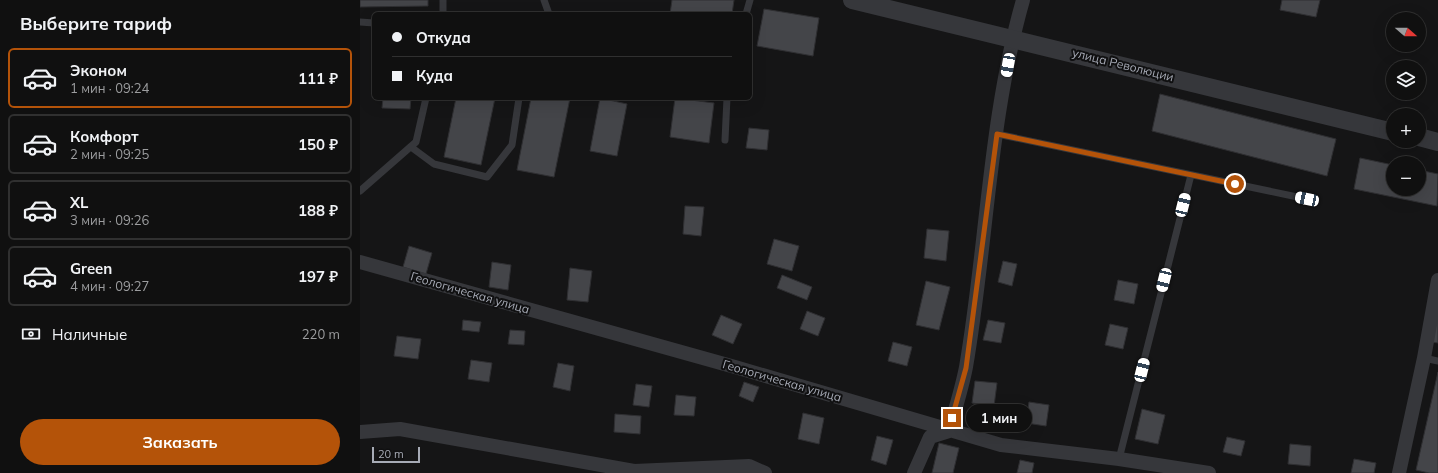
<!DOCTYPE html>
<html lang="ru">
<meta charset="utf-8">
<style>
:root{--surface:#101010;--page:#1e1e1e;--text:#f1f3f6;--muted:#9c9d9f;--line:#303030;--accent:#b45309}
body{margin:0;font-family:Mulish,sans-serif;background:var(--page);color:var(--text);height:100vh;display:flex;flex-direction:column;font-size:15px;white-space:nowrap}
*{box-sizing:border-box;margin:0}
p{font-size:13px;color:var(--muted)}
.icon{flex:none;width:22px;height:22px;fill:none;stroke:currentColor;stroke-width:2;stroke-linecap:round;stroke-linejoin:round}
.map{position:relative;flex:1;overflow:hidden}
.sheet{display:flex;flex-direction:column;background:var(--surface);width:360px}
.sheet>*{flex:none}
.guide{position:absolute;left:12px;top:12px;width:380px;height:88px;border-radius:6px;box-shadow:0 4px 16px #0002,0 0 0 1px var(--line);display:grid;align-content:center;height:88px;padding:0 20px;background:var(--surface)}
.needle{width:26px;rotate:110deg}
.controls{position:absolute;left:1026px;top:12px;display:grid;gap:8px}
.controls a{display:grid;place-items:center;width:40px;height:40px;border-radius:50%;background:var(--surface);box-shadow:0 4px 16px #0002,0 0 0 1px var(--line);font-size:20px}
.scale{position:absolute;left:12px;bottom:10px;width:48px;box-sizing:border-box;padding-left:4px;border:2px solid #a7abb6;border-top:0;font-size:11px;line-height:14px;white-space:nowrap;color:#a7abb6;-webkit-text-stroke:3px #101011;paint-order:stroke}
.end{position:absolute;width:18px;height:18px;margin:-9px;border:5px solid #b45309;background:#fff;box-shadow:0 0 0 2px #fff}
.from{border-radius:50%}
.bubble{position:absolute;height:28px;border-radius:14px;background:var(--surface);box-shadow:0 4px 16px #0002,0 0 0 1px var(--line);font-size:13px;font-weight:700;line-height:28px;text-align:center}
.car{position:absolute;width:12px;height:24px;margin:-12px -6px;border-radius:5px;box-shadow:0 0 3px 1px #0007;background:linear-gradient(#fff 24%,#345 0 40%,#fff 0 76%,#345 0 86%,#fff 0)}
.guide b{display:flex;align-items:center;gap:14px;height:38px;font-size:15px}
.guide b+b{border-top:1px solid var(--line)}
.guide i{width:10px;height:10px;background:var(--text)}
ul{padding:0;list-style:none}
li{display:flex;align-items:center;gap:12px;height:60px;margin:0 8px 6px;padding:0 12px;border:2px solid var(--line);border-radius:6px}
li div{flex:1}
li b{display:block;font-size:15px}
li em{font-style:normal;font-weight:700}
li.current{border-color:var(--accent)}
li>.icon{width:36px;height:36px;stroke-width:1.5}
h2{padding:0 20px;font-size:18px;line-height:48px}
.pay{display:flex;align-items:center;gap:10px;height:44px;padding:0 20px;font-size:15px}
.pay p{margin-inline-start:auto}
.action{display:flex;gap:8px;margin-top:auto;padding:8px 20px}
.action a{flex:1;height:46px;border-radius:24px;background:var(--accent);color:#fff;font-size:16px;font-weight:700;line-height:46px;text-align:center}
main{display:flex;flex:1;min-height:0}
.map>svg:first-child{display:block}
.building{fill:#444549;stroke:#2f2f32}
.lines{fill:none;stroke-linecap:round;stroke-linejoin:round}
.service{stroke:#36373b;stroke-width:7}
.minor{stroke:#36373b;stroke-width:14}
.tertiary{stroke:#36373b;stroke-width:18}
.route{stroke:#b45309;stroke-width:5}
.labels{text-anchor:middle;stroke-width:4;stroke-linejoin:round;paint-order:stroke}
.street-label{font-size:12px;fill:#a7abb6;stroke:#101011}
</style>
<main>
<section class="sheet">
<h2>Выберите тариф</h2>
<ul>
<li class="current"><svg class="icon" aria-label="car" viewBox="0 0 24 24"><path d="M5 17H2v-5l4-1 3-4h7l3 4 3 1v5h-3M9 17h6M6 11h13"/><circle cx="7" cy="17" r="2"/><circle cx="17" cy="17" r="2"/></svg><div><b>Эконом</b><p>1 мин · 09:24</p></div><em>111 ₽</em></li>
<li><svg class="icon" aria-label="car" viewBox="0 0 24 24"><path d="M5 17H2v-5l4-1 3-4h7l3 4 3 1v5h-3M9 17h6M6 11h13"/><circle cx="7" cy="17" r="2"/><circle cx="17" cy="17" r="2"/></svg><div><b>Комфорт</b><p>2 мин · 09:25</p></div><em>150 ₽</em></li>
<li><svg class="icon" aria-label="car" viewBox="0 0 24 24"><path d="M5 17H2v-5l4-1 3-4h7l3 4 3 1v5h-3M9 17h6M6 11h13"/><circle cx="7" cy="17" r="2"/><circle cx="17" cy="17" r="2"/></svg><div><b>XL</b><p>3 мин · 09:26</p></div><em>188 ₽</em></li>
<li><svg class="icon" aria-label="car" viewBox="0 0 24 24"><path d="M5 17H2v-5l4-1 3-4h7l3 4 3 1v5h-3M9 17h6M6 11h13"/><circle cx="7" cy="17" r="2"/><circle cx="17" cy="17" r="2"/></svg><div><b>Green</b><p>4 мин · 09:27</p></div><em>197 ₽</em></li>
</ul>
<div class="pay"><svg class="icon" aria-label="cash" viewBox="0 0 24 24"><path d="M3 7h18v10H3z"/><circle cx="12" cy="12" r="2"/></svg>Наличные<p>220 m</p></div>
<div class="action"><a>Заказать</a></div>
</section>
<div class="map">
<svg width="1078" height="473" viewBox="0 0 1078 473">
<rect width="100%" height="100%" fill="#151516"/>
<path class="building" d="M0,0H68V6L0,7Z
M312,0H374L372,14H310Z
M922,0H960L956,17L920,10Z
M404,9L459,18L453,56L397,46Z
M800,94L976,139L967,176L792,131Z
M23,98H51L50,109L22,108Z
M96,98H135L121,165L84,157Z
M171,98H210L194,177L157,170Z
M240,98L267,104L257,156L230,151Z
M315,98L354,103L349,143L310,137Z
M389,128L409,130L407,150L386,148Z
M1000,158L1033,165V189H1059V170L1078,174L1077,206L994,189Z
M325,206L344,207L341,236L323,234Z
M567,229L589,231L586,261L564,258Z
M414,239L439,246L432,271L407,264Z
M49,246L72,253L66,274L43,267Z
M643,261L657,264L652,286L638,282Z
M132,262L151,265L148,290L129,287Z
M210,268L232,271L228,302L207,300Z
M422,275L452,287L447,300L417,288Z
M758,280L778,284L774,304L754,300Z
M566,281L590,287L579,330L556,325Z
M447,311L465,318L458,336L440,329Z
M1078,313V343L1072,342Z
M361,315L382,324L373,344L352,335Z
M103,320L121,322L119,332L102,330Z
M628,320L645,323L641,343L623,340Z
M750,324L768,328L763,349L745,345Z
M150,330L165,331L164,345L148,344Z
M37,336L61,339L58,359L34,356Z
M533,342L552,347L547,366L528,361Z
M111,360L132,363L129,382L108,379Z
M198,363L214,366L210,391L193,387Z
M1078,372V473H1069L1056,470Z
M615,381L637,383L634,406L612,403Z
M384,382L399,387L393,402L379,396Z
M276,384L292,386L289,407L273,405Z
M316,395L336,397L334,416L314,415Z
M669,402L689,405L686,426L666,423Z
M782,409L805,415L798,444L775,439Z
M443,413L464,418L459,444L438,439Z
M255,414L281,416L280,434L254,432Z
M517,436L533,440L526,465L511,460Z
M867,437L885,441L881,456L863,452Z
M579,443L599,448L593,473H572Z
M930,444L951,446L950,466L928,464Z
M994,459L1016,463L1014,473H991Z
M660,460L674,463L672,473H657Z"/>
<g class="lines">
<path class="service" d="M184,0L189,14
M83,14V0
M386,14L390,0
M0,22L14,23
M637,134L947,199
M365,140L367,98
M51,147L74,164L127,177L152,145L159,98
M0,191L56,142L66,98
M1064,358L1078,361
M759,459L831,175"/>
<path class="minor" d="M0,262L375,367L641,445L759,459L849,473
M0,432L40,429L274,471L389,466L405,473
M554,473L570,437L589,431C595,410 602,388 606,367C627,245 629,119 663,0
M1039,473L1064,358L1078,280"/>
<path class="tertiary" d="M492,0L1033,132
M1059,137L1078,142"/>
</g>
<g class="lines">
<path class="route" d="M592,418L606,368L637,134L875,184"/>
</g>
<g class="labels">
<g class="street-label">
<text transform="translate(763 65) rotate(14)" y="4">улица Революции</text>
<text transform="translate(110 293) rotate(16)" y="4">Геологическая улица</text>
<text transform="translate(422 381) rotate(16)" y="4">Геологическая улица</text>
</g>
</g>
</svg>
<div class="controls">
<a><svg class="needle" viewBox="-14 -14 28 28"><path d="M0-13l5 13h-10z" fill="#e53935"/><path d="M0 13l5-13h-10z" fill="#9c9d9f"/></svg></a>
<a><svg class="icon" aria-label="layers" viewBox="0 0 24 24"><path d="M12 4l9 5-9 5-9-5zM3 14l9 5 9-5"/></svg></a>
<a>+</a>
<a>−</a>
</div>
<div class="scale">20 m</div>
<i class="end from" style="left:875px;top:184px"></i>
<i class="end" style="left:592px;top:418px"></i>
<div class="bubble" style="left:606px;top:404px;width:66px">1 мин</div>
<i class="car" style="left:648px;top:65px;rotate:190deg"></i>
<i class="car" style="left:947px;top:199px;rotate:282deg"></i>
<i class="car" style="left:823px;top:205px;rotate:14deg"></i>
<i class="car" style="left:804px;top:280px;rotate:194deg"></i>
<i class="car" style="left:782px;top:370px;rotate:14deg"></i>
<div class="guide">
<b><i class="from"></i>Откуда</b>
<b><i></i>Куда</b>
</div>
</div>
</main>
